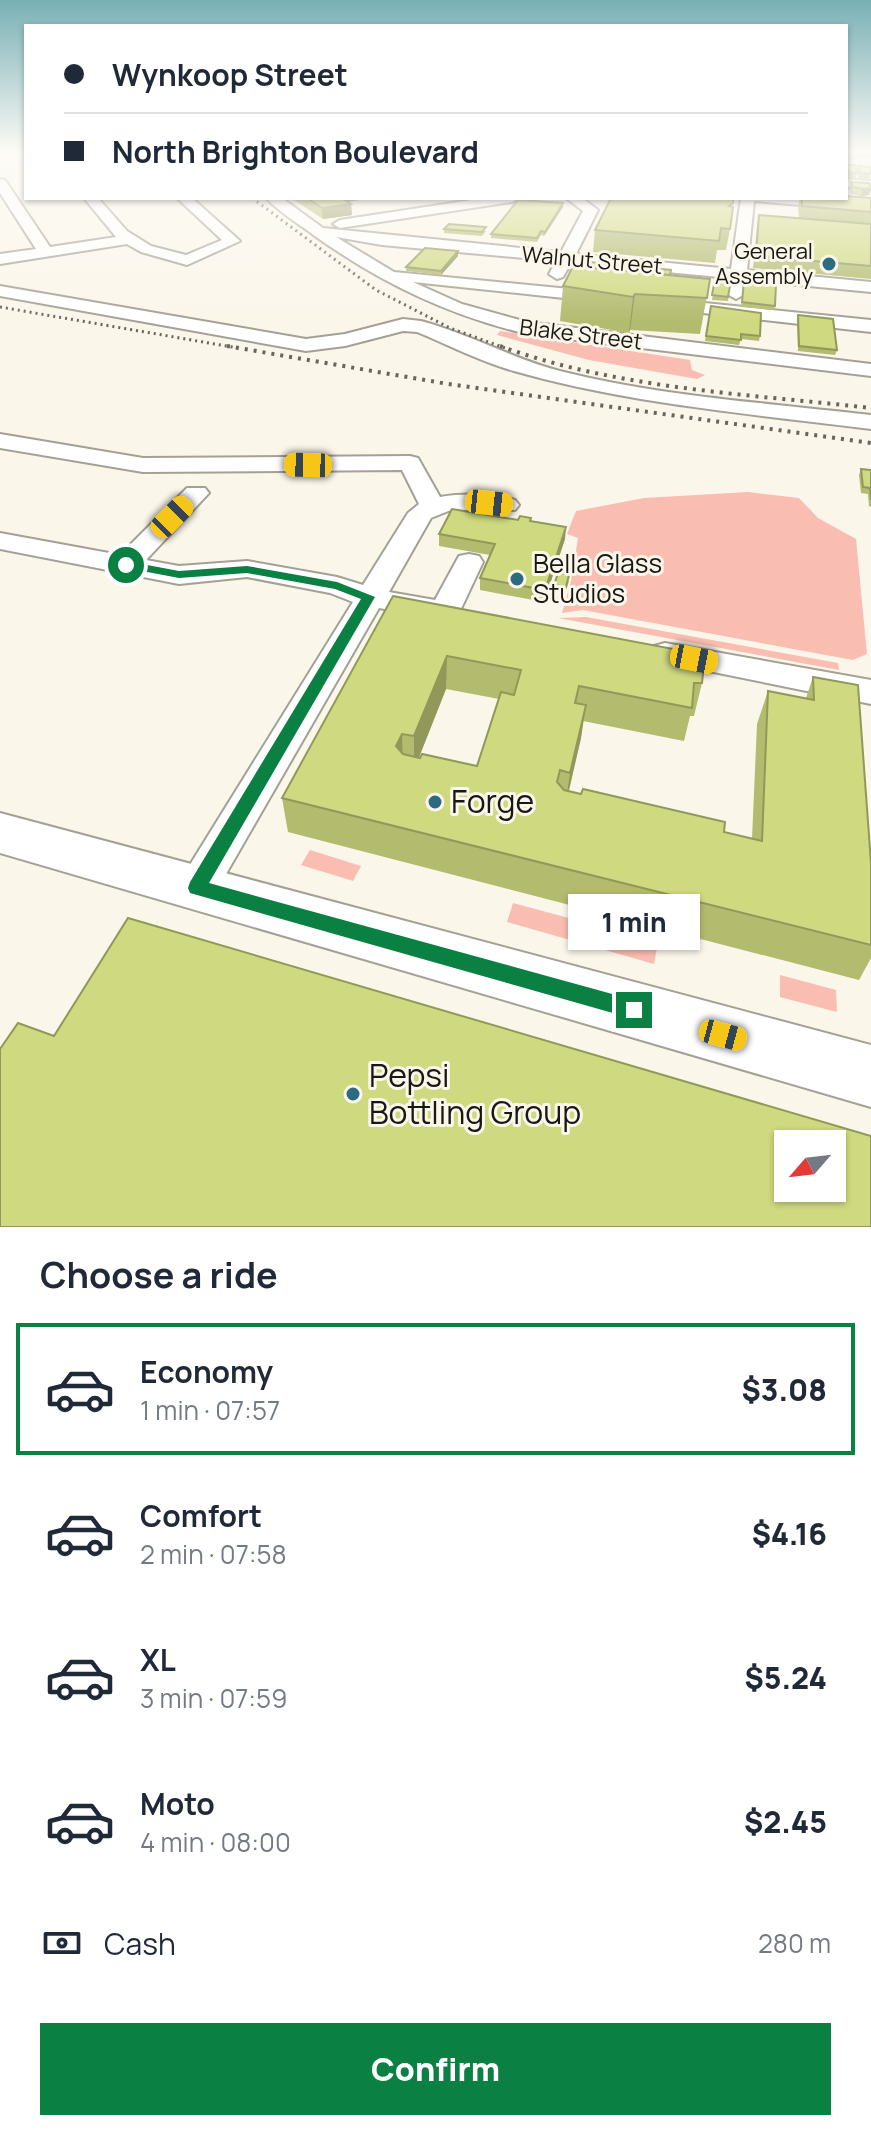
<!DOCTYPE html>
<meta charset="utf-8">
<style>
:root{--surface:#fff;--page:#f2f2f3;--text:#1f2937;--muted:#747a83;--line:#e0e1e3;--accent:#0b8043}
body{margin:0;font-family:Manrope,sans-serif;background:var(--page);color:var(--text);height:100vh;display:flex;flex-direction:column;font-size:30px;white-space:nowrap}
*{box-sizing:border-box;margin:0}
p{font-size:26px;color:var(--muted)}
.icon{flex:none;width:44px;height:44px;fill:none;stroke:currentColor;stroke-width:2;stroke-linecap:round;stroke-linejoin:round}
.map{position:relative;height:1227px;overflow:hidden}
.panel{display:flex;flex-direction:column;background:var(--surface);flex:1}
.panel>*{flex:none}
.banner{position:absolute;left:24px;top:24px;width:824px;height:176px;border-radius:0px;box-shadow:0 2px 6px #0004;display:grid;align-content:center;height:176px;padding:0 40px;background:var(--surface)}
.needle{width:52px;rotate:242deg}
.buttons{position:absolute;left:774px;top:1130px;display:grid;gap:16px}
.buttons a{display:grid;place-items:center;width:72px;height:72px;border-radius:0px;background:var(--surface);box-shadow:0 2px 6px #0004;font-size:40px}
.end{position:absolute;width:36px;height:36px;margin:-18px;border:10px solid #0b8043;background:#fff;box-shadow:0 0 0 4px #fff}
.from{border-radius:50%}
.bubble{position:absolute;height:56px;border-radius:0px;background:var(--surface);box-shadow:0 2px 6px #0004;font-size:26px;font-weight:800;line-height:56px;text-align:center}
.car{position:absolute;width:24px;height:48px;margin:-24px -12px;border-radius:10px;box-shadow:0 0 6px 2px #0007;background:linear-gradient(#f5c518 24%,#345 0 40%,#f5c518 0 76%,#345 0 86%,#f5c518 0)}
.banner b{display:flex;align-items:center;gap:28px;height:76px;font-size:30px}
.banner b+b{border-top:2px solid var(--line)}
.banner i{width:20px;height:20px;background:var(--text)}
ul{padding:0;list-style:none}
li{display:flex;align-items:center;gap:24px;height:132px;margin:0 16px 12px;padding:0 24px;border:4px solid transparent;border-radius:0px}
li div{flex:1}
li b{display:block;font-size:30px}
li em{font-style:normal;font-weight:800}
li.active{border-color:var(--accent)}
li>.icon{width:72px;height:72px;stroke-width:1.5}
h2{padding:0 40px;font-size:36px;line-height:96px}
.pay{display:flex;align-items:center;gap:20px;height:88px;padding:0 40px;font-size:30px}
.pay p{margin-inline-start:auto}
.cta{display:flex;gap:16px;margin-top:auto;padding:16px 40px}
.cta a{flex:1;height:92px;border-radius:0px;background:var(--accent);color:#fff;font-size:32px;font-weight:800;line-height:92px;text-align:center}
.map>svg:first-child{display:block}
.green{fill:#f9bdb1}
.lines{fill:none;stroke-linecap:round;stroke-linejoin:round}
.minor-casing{stroke:#a5a095;stroke-width:4}
.major-casing{stroke:#a5a095;stroke-width:4}
.minor{fill:#fff;fill-rule:evenodd}
.major{fill:#fff;fill-rule:evenodd}
.rail-far1{stroke:#68655e;stroke-width:3;stroke-dasharray:2 4;stroke-linecap:butt}
.rail{stroke:#68655e;stroke-width:4;stroke-dasharray:3 6;stroke-linecap:butt}
.wall{fill:#b2bb6e;fill-rule:evenodd}
.shaded-wall{fill:#91985a}
.building{fill:#cfd980;stroke:#91985a;stroke-width:2;fill-rule:evenodd}
.route{fill:#0b8043}
.poi-dot{fill:#2c6b80;stroke:#fbf6ea;stroke-width:3}
.labels{text-anchor:middle;stroke-width:6;stroke-linejoin:round;paint-order:stroke}
.far-poi-label{font-size:22px;fill:#191713;stroke:#fbf6ea;text-anchor:end}
.far-street-label{font-size:22px;fill:#191713;stroke:#fbf6ea}
.poi-label{font-size:26px;fill:#191713;stroke:#fbf6ea;text-anchor:start}
.near-poi-label{font-size:32px;fill:#191713;stroke:#fbf6ea;text-anchor:start}
</style>
<div class="map">
<svg width="871" height="1227" viewBox="0 0 871 1227">
<rect width="100%" height="100%" fill="#fbf6ea"/>
<path class="green" d="M500,331L690,360L692,370L705,375L697,379L589,360L497,335Z
M748,492L799,498L818,518L856,539L867,654L853,660L583,610L562,613L571,581L578,538L567,534L576,511L644,498Z
M586,617L838,663L839,670L558,618Z
M310,850L361,866L353,881L301,865Z
M513,903L658,942L654,964L507,922Z
M780,975L836,990L837,1012L780,997Z"/>
<g class="lines">
<defs>
<path id="minor" d="M0,179L5,180L50,247L116,237L84,198H98L127,231L151,246L186,255L222,240L177,198H192L240,241L187,265L141,252L127,244L0,264V254L36,249L0,193Z
M846,179L871,181V189L846,187Z
M266,198H282L323,228L561,252L583,211L566,198H582L598,210L576,254L731,269L741,198H809L871,203V211L754,201L747,270L871,282V292L746,280L745,294L736,299L727,294L730,278L571,263L563,277L557,279L549,274L556,261L382,245L336,237L394,272L601,292L610,297L601,302L413,282L462,304L527,322L871,364V376L527,334C448,315 381,283 315,236C299,224 280,213 266,198Z
M485,198H519L512,202L340,228L333,224L340,220Z
M0,286L306,339L345,334L403,319L421,321C470,334 515,360 564,372C664,397 769,403 871,415V429C752,414 630,404 514,371C481,362 449,345 417,332L403,331L345,346L306,351L0,296Z
M665,299L871,320V332L659,308L656,304Z
M0,434L143,458L410,456L418,458L440,497C465,493 491,494 515,500L519,505L515,510H451L431,518L389,592L435,600L459,556L469,554L479,556L483,562L460,611L456,618L445,620L379,608L211,900L197,906L183,900L177,888L183,876L353,602L330,593L247,577L179,584L0,549V533L120,555L187,488H205L209,493L146,560L179,566L247,561L337,577L363,585L408,513L419,504L402,470L143,472L0,448Z
M665,643L871,680V704L654,660L649,653L654,646Z"/>
<path id="major" d="M0,813L871,1045V1107L0,853Z"/>
</defs>
<use href="#minor" class="minor-casing"/>
<use href="#major" class="major-casing"/>
<use href="#minor" class="minor"/>
<use href="#major" class="major"/>
<path class="rail-far1" d="M252,198L376,290L450,328L505,348
M0,307L238,348"/>
<path class="rail" d="M227,346L448,384L871,443
M500,346C617,389 748,394 871,408"/>
</g>
<path class="wall" d="M847,165L857,172L858,166L871,167L869,181L859,180L857,173L855,180L847,179L846,168V169Z
M851,182L871,187L869,195L861,196L851,194L849,189Z
M291,198H372L348,202L351,204L352,215L323,219Z
M610,198H733L730,229L726,250H717L715,263L593,252L595,230L611,199Z
M800,198H871V279L753,268L757,226L759,215L799,218L798,207Z
M563,203V207L544,236L541,235L537,242L491,238V234Z
M444,229L486,231L482,236L444,233Z
M458,251V256L441,275L406,271V267Z
M586,267L710,279L700,334L630,330L629,333L560,321L563,286Z
M715,279L731,280L728,301L712,300Z
M744,281L775,306L774,310L741,307Z
M711,306L760,336L759,341L741,339L739,345L705,341Z
M798,315L837,350L835,355L798,351L797,320Z
M861,469L871,470V507L869,506L868,494L861,493L859,475Z
M531,518V521L565,539L544,602L480,590V578L490,555L439,546V534Z
M569,581L565,593L553,591L554,585Z
M393,596L702,683L694,716H690L684,741L583,721L581,738L569,791L752,839L757,724L768,691L806,698L813,677L871,863V958L859,980L288,832L282,798ZM446,689L499,699L477,766L419,757Z"/>
<path class="shaded-wall" d="M871,151V157L846,160L847,154Z
M871,188L869,195L861,196L863,189Z
M336,198H372L336,203Z
M563,203V207L544,236L545,232Z
M351,204L352,215L323,219L322,208Z
M458,251V256L441,275V271Z
M635,294L630,330L629,333L633,297Z
M566,527L565,539L544,602L545,590Z
M447,656L446,689L414,770V736Z
M586,705L581,738L565,806L570,773Z
M402,734L403,767L396,746Z"/>
<path class="building" d="M846,151H868L847,154Z
M847,165H855L857,173L848,172Z
M858,166L871,167V174L861,173Z
M851,182L869,183L871,188L863,189L853,187Z
M846,196L871,198V212L802,206V198H846Z
M307,198H342L351,204L322,208Z
M615,198H733V203L729,206L733,207L730,229L721,228L719,241L595,230L610,200Z
M518,200L563,203L545,232L541,231L537,238L491,234Z
M759,215L871,224V266L756,256Z
M449,224L486,227L482,232L444,229Z
M425,248L458,251L441,271L406,267Z
M589,262L671,270L670,275L586,267Z
M573,266L710,279L707,298L635,294L633,297L563,286Z
M715,279L731,280L728,297L712,295Z
M744,281L776,284L775,306L742,302Z
M711,306L761,313L760,336L741,334V340L706,336Z
M798,315L833,319L837,350L799,346Z
M861,469L871,470V500L870,488L863,487Z
M452,509L518,520L520,516L531,518L530,521L566,527L545,590L480,578L495,544L439,534Z
M558,573L569,575L566,587L554,585Z
M393,596L705,655L702,683H694L692,708L579,686L575,703L586,705L570,773L560,770L557,782L564,790L581,794L583,789L725,822L724,832L762,841L768,691L814,700L813,677L858,685L871,863V945L282,798ZM447,656L521,670L514,695L501,692L477,766L422,754L420,758L403,754L396,746L402,734L414,736Z
M128,918L871,1136V1227H0V1049L18,1023L54,1036ZM788,1144H832V1188H788Z"/>
<linearGradient id="sky" x2="0" y2="1"><stop stop-color="#78b0b5"/><stop offset="0.47" stop-color="#fdfbf6"/><stop offset="1" stop-color="#fdfbf6" stop-opacity="0"/></linearGradient>
<rect width="871" height="323" fill="url(#sky)"/>
<path class="route" d="M126,561L179,571L247,566L337,582L375,597L209,883L634,1000L641,1003L644,1010L641,1017L634,1019L190,893L188,888L190,882L361,599L335,589L247,573L179,578L121,567L120,565Z"/>
<g class="poi-dot">
<circle cx="829" cy="264" r="8"/>
<circle cx="517" cy="579" r="8"/>
<circle cx="435" cy="802" r="8"/>
<circle cx="353" cy="1094" r="8"/>
</g>
<g class="labels">
<g class="far-poi-label">
<text x="813" y="259">General<tspan x="813" dy="25">Assembly</tspan></text>
</g>
<g class="far-street-label">
<text transform="translate(592 260) rotate(5)" y="8">Walnut Street</text>
<text transform="translate(581 334) rotate(7)" y="8">Blake Street</text>
</g>
<g class="poi-label">
<text x="533" y="573">Bella Glass<tspan x="533" dy="30">Studios</tspan></text>
</g>
<g class="near-poi-label">
<text x="451" y="813">Forge</text>
<text x="369" y="1087">Pepsi<tspan x="369" dy="37">Bottling Group</tspan></text>
</g>
</g>
</svg>
<div class="buttons">
<a><svg class="needle" viewBox="-14 -14 28 28"><path d="M0-13l5 13h-10z" fill="#e53935"/><path d="M0 13l5-13h-10z" fill="#747a83"/></svg></a>
</div>
<i class="end from" style="left:126px;top:565px"></i>
<i class="end" style="left:634px;top:1010px"></i>
<div class="bubble" style="left:568px;top:894px;width:132px">1 min</div>
<i class="car" style="left:308px;top:465px;rotate:271deg"></i>
<i class="car" style="left:489px;top:503px;rotate:96deg"></i>
<i class="car" style="left:172px;top:517px;rotate:45deg"></i>
<i class="car" style="left:694px;top:659px;rotate:101deg"></i>
<i class="car" style="left:723px;top:1035px;rotate:105deg"></i>
<div class="banner">
<b><i class="from"></i>Wynkoop Street</b>
<b><i></i>North Brighton Boulevard</b>
</div>
</div>
<section class="panel">
<h2>Choose a ride</h2>
<ul>
<li class="active"><svg class="icon" aria-label="car" viewBox="0 0 24 24"><path d="M5 17H2v-5l4-1 3-4h7l3 4 3 1v5h-3M9 17h6M6 11h13"/><circle cx="7" cy="17" r="2"/><circle cx="17" cy="17" r="2"/></svg><div><b>Economy</b><p>1 min · 07:57</p></div><em>$3.08</em></li>
<li><svg class="icon" aria-label="car" viewBox="0 0 24 24"><path d="M5 17H2v-5l4-1 3-4h7l3 4 3 1v5h-3M9 17h6M6 11h13"/><circle cx="7" cy="17" r="2"/><circle cx="17" cy="17" r="2"/></svg><div><b>Comfort</b><p>2 min · 07:58</p></div><em>$4.16</em></li>
<li><svg class="icon" aria-label="car" viewBox="0 0 24 24"><path d="M5 17H2v-5l4-1 3-4h7l3 4 3 1v5h-3M9 17h6M6 11h13"/><circle cx="7" cy="17" r="2"/><circle cx="17" cy="17" r="2"/></svg><div><b>XL</b><p>3 min · 07:59</p></div><em>$5.24</em></li>
<li><svg class="icon" aria-label="car" viewBox="0 0 24 24"><path d="M5 17H2v-5l4-1 3-4h7l3 4 3 1v5h-3M9 17h6M6 11h13"/><circle cx="7" cy="17" r="2"/><circle cx="17" cy="17" r="2"/></svg><div><b>Moto</b><p>4 min · 08:00</p></div><em>$2.45</em></li>
</ul>
<div class="pay"><svg class="icon" aria-label="cash" viewBox="0 0 24 24"><path d="M3 7h18v10H3z"/><circle cx="12" cy="12" r="2"/></svg>Cash<p>280 m</p></div>
<div class="cta"><a>Confirm</a></div>
</section>
